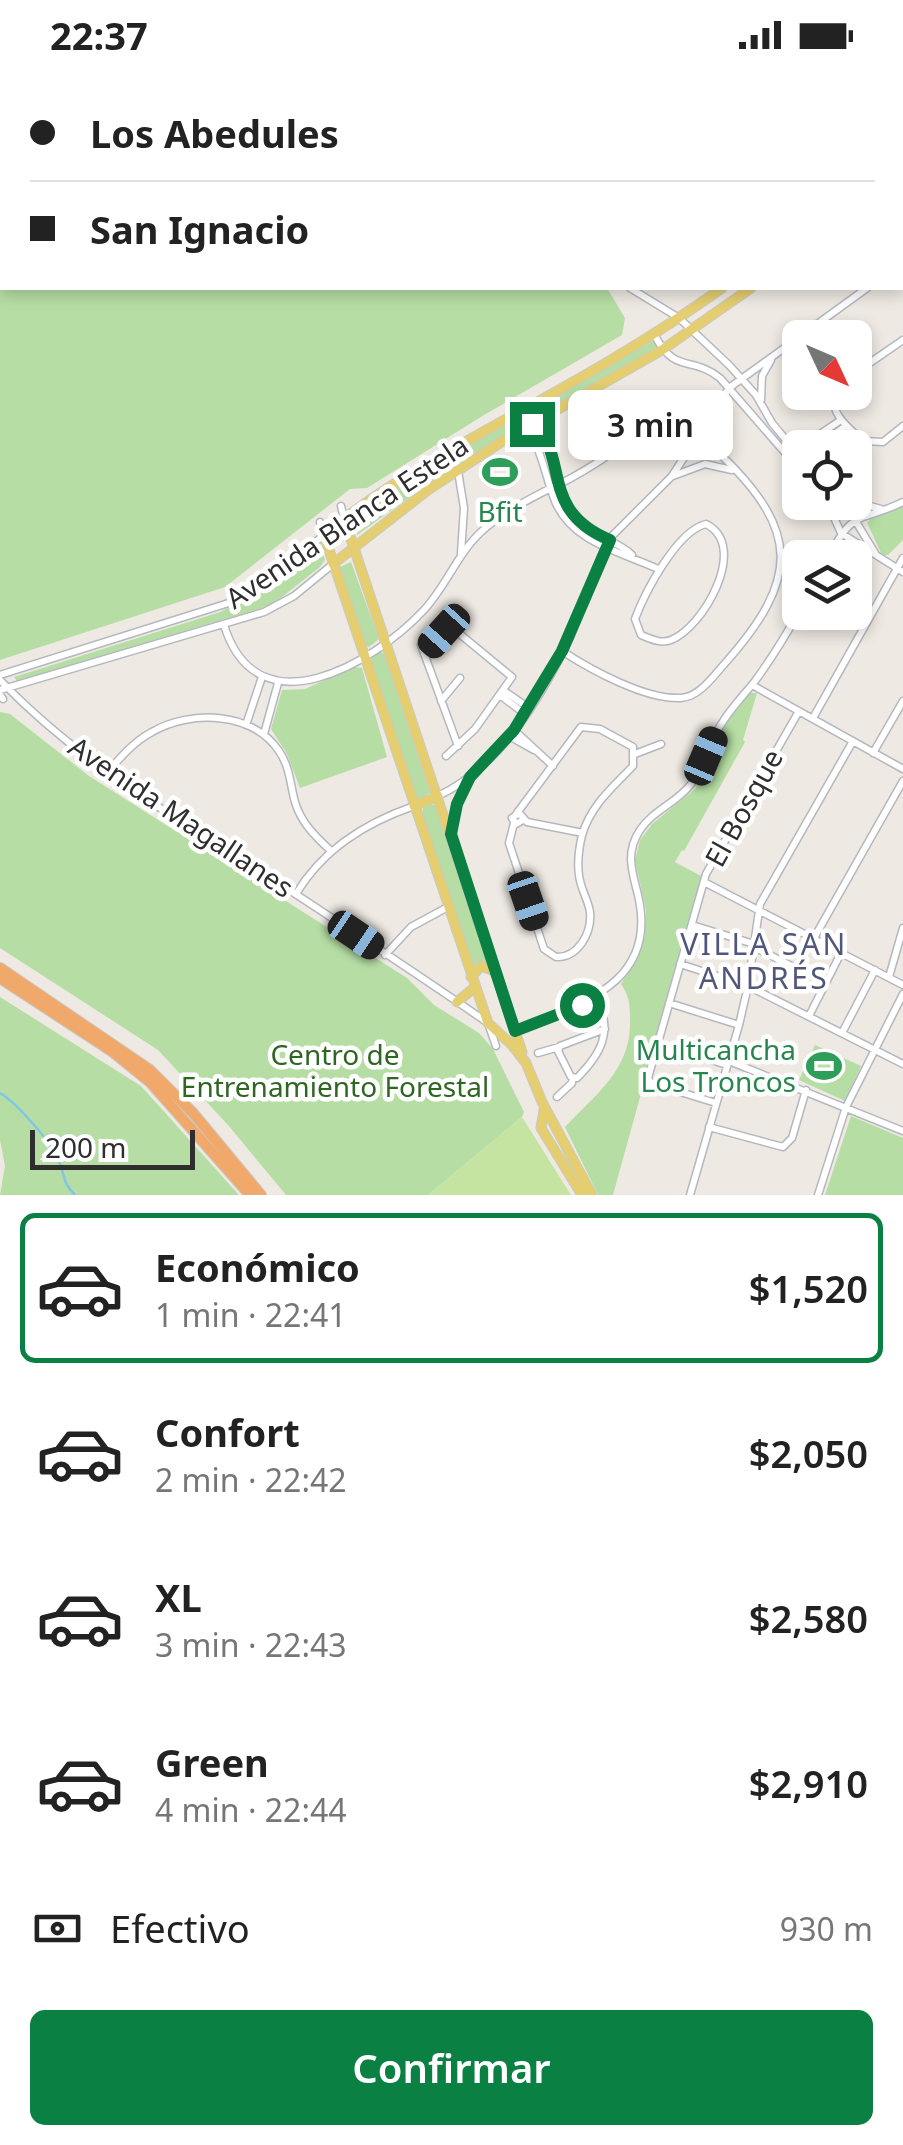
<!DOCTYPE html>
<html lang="es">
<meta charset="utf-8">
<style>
:root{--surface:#fff;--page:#f6f6f6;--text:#222;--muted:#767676;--line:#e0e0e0;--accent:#0b8043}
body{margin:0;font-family:"Noto Sans",sans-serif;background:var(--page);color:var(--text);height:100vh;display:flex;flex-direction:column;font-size:38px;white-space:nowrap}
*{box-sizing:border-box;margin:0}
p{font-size:32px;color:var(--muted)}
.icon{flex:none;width:55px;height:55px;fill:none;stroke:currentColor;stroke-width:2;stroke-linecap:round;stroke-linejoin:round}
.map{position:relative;height:1125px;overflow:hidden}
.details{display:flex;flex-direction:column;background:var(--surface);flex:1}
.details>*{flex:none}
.banner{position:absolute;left:0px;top:0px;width:905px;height:220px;box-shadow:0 5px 15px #0003;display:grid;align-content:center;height:220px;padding:0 30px;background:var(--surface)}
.needle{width:65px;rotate:134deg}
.controls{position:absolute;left:782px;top:250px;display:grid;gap:20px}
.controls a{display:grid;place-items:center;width:90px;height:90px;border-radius:15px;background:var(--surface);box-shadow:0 5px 15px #0003;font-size:50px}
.scale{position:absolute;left:30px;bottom:25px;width:165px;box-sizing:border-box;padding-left:10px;border:5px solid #2e2e2e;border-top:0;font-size:28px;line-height:35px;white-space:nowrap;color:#2e2e2e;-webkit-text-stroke:8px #fff;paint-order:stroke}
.end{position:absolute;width:45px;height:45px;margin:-22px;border:12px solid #0b8043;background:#fff;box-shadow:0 0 0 5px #fff}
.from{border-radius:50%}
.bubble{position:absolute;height:70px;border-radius:15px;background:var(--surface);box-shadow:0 5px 15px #0003;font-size:32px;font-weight:600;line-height:70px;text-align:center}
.car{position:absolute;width:30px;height:60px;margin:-30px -15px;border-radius:12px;box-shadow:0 0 8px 2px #0007;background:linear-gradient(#222 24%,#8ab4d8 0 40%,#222 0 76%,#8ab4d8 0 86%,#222 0)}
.banner b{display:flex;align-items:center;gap:35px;height:95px;font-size:38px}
.banner b+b{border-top:2px solid var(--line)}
.banner i{width:25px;height:25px;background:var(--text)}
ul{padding:18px 0 0;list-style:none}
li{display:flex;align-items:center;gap:30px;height:150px;margin:0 20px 15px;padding:0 10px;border:5px solid transparent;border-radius:15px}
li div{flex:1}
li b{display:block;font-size:38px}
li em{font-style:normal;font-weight:600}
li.current{border-color:var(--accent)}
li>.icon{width:90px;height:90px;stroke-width:1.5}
.pay{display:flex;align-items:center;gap:25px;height:110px;padding:0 30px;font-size:38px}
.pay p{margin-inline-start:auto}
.cta{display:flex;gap:20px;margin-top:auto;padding:20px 30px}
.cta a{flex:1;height:115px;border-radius:15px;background:var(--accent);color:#fff;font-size:40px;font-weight:600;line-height:115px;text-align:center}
.status{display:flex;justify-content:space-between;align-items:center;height:70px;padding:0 50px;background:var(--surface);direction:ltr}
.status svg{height:28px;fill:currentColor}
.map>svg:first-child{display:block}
.green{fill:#b6dea4}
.pitch{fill:#c6e4a1}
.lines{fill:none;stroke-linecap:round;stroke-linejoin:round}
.stream{stroke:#80c6e5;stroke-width:2.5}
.minor-casing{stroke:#b5b7c0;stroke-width:9}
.major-casing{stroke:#c9c9c9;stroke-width:11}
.highway-casing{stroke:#c9c9c9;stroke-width:12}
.minor{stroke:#fff;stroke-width:6}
.major{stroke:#e5ce70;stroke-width:9}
.highway{stroke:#f0a96a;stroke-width:10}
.route{stroke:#0b8043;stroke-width:12}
.labels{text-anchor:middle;stroke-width:9;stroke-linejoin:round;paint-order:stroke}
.leisure-label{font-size:28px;fill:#27864d;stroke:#fff}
.street-label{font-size:28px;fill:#2e2e2e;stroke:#fff}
.park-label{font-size:28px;fill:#2e6622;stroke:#fff}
.neighbourhood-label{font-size:30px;letter-spacing:2.5px;fill:#51577b;stroke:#fff}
</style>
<div class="status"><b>22:37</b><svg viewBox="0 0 49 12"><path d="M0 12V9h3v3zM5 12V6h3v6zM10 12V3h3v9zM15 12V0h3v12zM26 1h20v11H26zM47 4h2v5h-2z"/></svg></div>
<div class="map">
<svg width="903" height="1125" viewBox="0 0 903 1125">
<rect width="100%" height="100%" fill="#eee9e2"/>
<path class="green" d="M0,0H524L2,2V218H607L625,248L622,265L484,345L367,418L350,419L225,517L0,590Z
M653,271L657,277L543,344L538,341L539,336Z
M512,352L516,359L452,397L357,465L353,454C391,411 461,378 512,352Z
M903,435V470L888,485H882L867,453L872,447Z
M315,477L322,479L325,490L320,497L278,530L262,538L17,611L14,607L220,542L268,516Z
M351,492L379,569L369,577L365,576L342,507L340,497Z
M380,581L384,584L430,723L419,729L415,727L369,589Z
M354,597L362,598L387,687L300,718L287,684L271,659L282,620L305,619Z
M750,623H757L743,670L745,672L684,781L682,780L675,792L701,806L613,1125H598L565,1057C595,1025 631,999 630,952C630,937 630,927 621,914L639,885L645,865L646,840L635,791L640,770L652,754L696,718L724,655Z
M0,642L10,644L89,706L407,908L434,935L479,963L493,979L524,1042L522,1047L428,1125H286L228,1055L158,980L0,878Z
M432,734L437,737L489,894L480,893L473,898L422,743L423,738Z
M0,927L141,1016L239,1125H0L5,1096L0,1070Z
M815,975L861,996L845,1031L799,1010Z
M851,1046L903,1068V1125H825Z"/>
<path class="pitch" d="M522,1047L571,1125H428Z"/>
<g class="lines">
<path class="stream" d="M0,1023C16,1032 51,1072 58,1089C66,1106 61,1111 75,1125"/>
<defs>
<path id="minor" d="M697,0L699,2
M674,2L677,0
M719,2L722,0
M762,2L765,0
M803,2L805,0
M846,2L848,0
M902,176L903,175
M902,189H903
M902,202H903
M630,218L679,248L729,295L756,325L772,353L800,387
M655,266C676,305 691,285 720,308L800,400
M855,303L903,270
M834,322C830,345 848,357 863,371L883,372L903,356
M761,330L762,306L771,290
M524,339L532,354L539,360C553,391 555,433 583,456C598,468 618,471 632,485
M532,354L531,364C543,385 546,409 555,431C572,473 622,482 658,499
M814,378L846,356
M792,383L841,350
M458,401L464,438L461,483
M673,406L705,394L732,400
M827,432L841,463L903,502
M844,432L875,483
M855,432L881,439
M341,436L344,448
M706,454C750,476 703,558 671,570C661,574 651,569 641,565L635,549C645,522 677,461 706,454Z
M828,488C854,437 860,453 903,432
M444,551L512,607L475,659L446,686
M224,555C257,662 373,594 423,541C446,517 457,484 481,462C500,444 522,433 545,421C563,413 581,403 598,392C618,379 638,358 663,355C688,352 704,368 721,385C800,461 799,509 727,591C715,604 700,627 681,628C646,630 591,600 562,581
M421,575L458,676
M424,584L448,557
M0,605L235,531L263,514L324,465L320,452
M0,610C86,700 194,758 297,825C361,867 425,909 488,953L496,976
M752,615L903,699
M0,620L264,542L294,526L333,494
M504,621L529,638
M0,625L3,629
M501,626L525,644
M441,631L460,608
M813,648L903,488
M246,655L262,607
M514,660L553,696
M264,664L278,613
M509,666L534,680
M873,683L903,631
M635,684L661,674
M106,704C120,688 133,672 152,662C190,640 252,641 279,681C290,697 290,714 295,732C301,753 316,767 331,781
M438,726C500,697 542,626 570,567C585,534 593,498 612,466L672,406L729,318L867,218
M523,750L516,754L512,748L519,743L527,752L583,763
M514,753L509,773L544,879L556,887C578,888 592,863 590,842C588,829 580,818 579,805C577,792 579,778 582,765C591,735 612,718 633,696V677L600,659L581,657L517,743
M451,763L457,734L469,709
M704,812L903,915
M296,824C323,779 365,753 414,736
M692,855L754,874
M814,868L903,711
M754,877L825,913
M385,885L411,857L446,838
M680,894L748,916L903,994
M889,907L903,858
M596,928C614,961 601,984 577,1008L571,1007L558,981L560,976L605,959
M669,933L739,955
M809,946L841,883
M515,961C579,934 659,915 638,825C632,801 625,783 640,760C653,740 677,733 691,714C705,696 709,672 722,653C731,638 744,625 755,611C772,588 786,565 800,540
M842,963L875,900
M657,973L727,995
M538,983L559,977
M729,991L903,1061
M557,1027L572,1013L573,1008
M716,1033L651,1013L648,1008L706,804L799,641
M709,1057L783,1077L792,1068L806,1020
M690,1125L739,955L748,916L760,834L853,671
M818,1125L846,1037L903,924"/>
<path id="major" d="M902,52H903
M902,74H903
M344,448L522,982
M333,494L428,420L509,367L662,280L751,218
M414,736L438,726
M471,907L481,896L495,901
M457,932L475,917
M544,1040L541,1058L582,1125
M592,1125L542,1032L526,993L512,975L488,953L324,465C377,420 439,387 499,353C576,311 651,269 722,218"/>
<path id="highway" d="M0,898L150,1000L193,1043L261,1125
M0,908L113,982L150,1012L250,1125"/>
</defs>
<use href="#minor" class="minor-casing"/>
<use href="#major" class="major-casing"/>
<use href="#highway" class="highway-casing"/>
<use href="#minor" class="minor"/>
<use href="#major" class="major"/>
<use href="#highway" class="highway"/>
</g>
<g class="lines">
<path class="route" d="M532,354C571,384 537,440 610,470L562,581L514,660L470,707L457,734L451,764L515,961L582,935"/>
</g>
<defs>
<symbol id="stadium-bare" viewBox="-9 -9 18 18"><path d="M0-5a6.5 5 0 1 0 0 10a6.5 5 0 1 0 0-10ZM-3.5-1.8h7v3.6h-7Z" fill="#2e9e5b" stroke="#fff" stroke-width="2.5" paint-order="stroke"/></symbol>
</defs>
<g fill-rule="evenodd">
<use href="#stadium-bare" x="475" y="377" width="50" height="50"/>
<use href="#stadium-bare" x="799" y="971" width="50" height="50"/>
</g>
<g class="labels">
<g class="leisure-label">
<text x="500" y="452">Bfit</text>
<text x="796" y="990" text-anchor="end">Multicancha<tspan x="796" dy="32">Los Troncos</tspan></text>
</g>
<g class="street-label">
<text transform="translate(347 452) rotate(-34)" y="10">Avenida Blanca Estela</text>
<text transform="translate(744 738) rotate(-61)" y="10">El Bosque</text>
<text transform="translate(181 747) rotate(34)" y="10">Avenida Magallanes</text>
</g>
<g class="park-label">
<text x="335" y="995">Centro de<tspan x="335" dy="32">Entrenamiento Forestal</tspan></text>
</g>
<g class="neighbourhood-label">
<text x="764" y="885">VILLA SAN<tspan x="764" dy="34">ANDRÉS</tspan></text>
</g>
</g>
</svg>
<div class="controls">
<a><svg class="needle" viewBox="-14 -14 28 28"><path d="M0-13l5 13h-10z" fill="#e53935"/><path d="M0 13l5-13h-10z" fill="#767676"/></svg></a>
<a><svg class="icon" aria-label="locate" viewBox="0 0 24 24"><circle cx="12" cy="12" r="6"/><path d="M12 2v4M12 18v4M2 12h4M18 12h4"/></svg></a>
<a><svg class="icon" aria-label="layers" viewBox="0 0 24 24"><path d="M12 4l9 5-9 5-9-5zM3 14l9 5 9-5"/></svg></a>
</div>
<div class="scale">200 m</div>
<i class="end from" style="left:582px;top:935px"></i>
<i class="end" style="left:532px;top:354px"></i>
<div class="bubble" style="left:568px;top:320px;width:165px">3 min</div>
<i class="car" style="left:444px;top:561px;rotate:222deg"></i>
<i class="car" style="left:706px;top:686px;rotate:23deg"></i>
<i class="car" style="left:528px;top:831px;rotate:161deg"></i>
<i class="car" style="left:356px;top:865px;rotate:124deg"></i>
<div class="banner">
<b><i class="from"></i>Los Abedules</b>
<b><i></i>San Ignacio</b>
</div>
</div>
<section class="details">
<ul>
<li class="current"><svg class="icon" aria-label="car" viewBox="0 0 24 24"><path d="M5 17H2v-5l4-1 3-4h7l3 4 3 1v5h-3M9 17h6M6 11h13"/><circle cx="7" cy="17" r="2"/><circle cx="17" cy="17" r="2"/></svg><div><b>Económico</b><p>1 min · 22:41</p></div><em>$1,520</em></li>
<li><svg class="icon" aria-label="car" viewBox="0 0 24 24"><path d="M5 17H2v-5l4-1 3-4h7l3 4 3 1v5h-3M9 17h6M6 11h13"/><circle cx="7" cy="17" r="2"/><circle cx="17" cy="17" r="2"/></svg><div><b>Confort</b><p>2 min · 22:42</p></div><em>$2,050</em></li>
<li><svg class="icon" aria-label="car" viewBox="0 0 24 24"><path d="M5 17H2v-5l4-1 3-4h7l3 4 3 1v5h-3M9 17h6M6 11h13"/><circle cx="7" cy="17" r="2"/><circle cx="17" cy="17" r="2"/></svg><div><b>XL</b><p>3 min · 22:43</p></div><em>$2,580</em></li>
<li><svg class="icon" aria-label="car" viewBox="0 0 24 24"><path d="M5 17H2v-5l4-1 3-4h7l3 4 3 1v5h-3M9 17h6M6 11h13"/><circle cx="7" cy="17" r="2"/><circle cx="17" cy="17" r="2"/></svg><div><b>Green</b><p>4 min · 22:44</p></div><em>$2,910</em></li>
</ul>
<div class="pay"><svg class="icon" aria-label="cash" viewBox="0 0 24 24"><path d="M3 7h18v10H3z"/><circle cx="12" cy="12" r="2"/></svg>Efectivo<p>930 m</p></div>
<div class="cta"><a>Confirmar</a></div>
</section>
